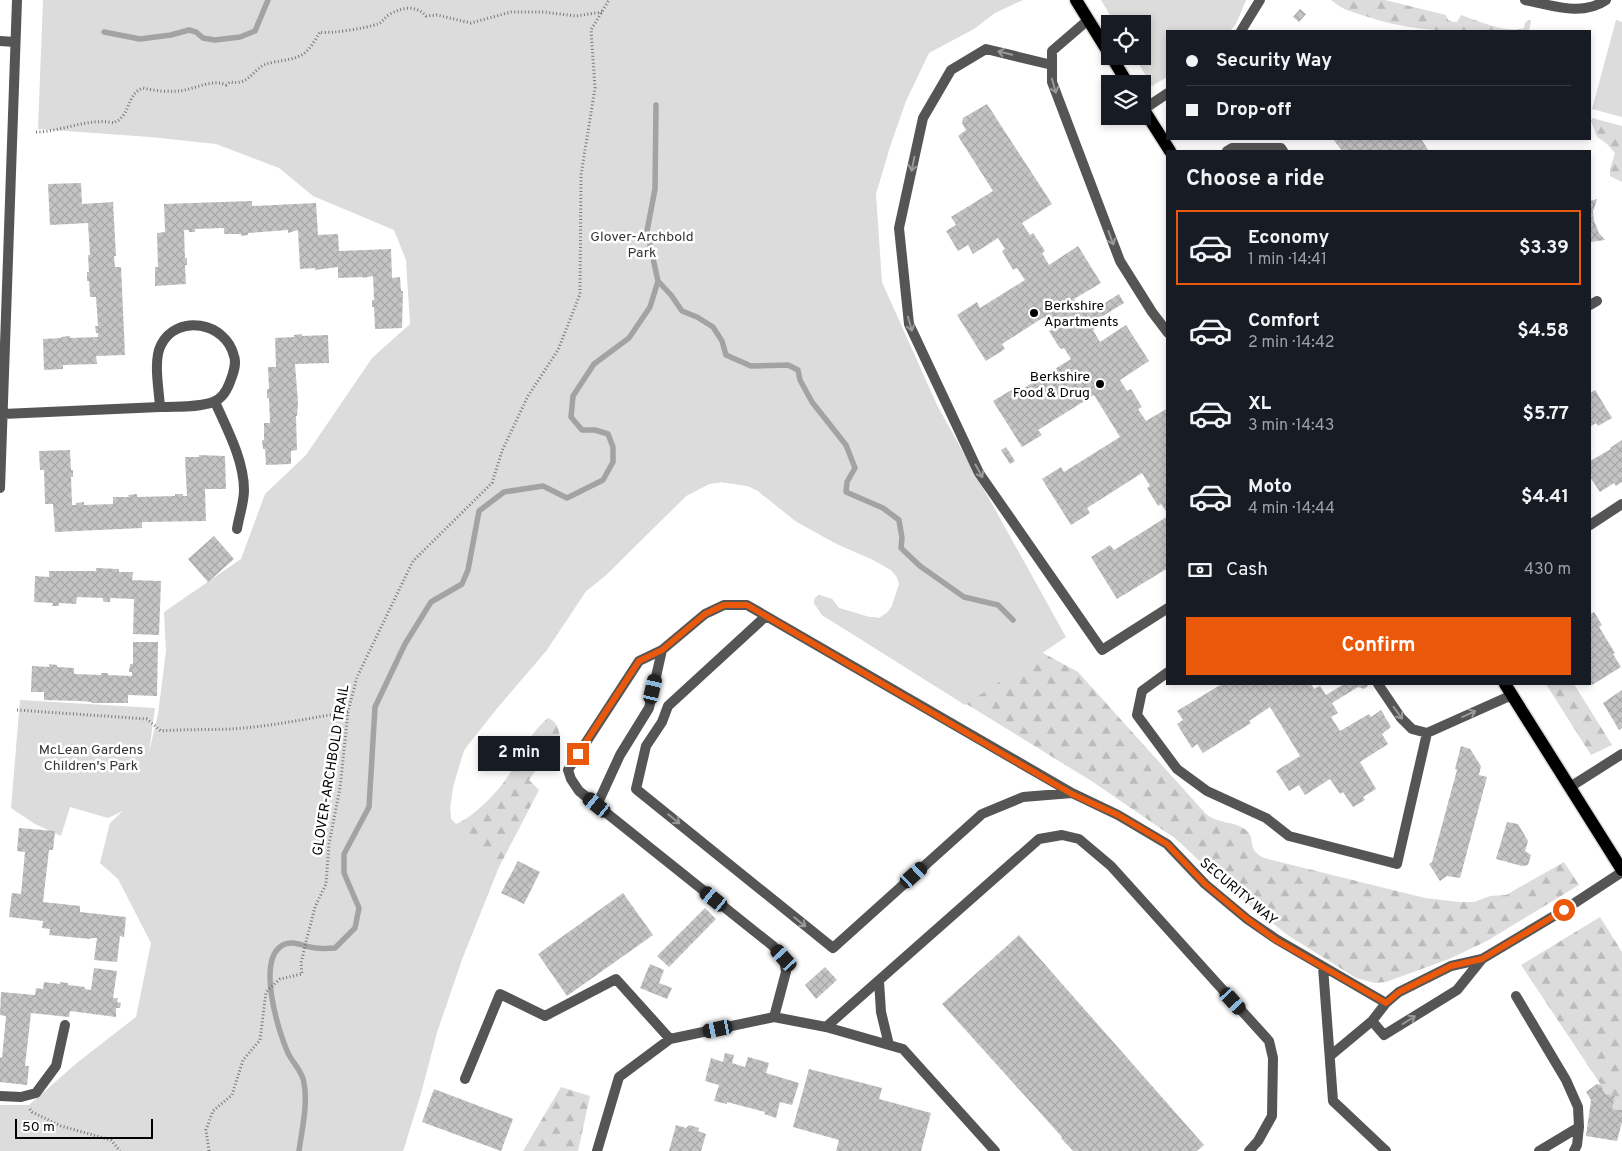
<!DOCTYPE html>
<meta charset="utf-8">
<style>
:root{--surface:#171b24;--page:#242831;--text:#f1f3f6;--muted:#9ea1a6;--line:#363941;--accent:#ea580c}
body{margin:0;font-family:Overpass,sans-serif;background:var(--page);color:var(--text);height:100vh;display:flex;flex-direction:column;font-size:19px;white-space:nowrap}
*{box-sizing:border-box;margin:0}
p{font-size:16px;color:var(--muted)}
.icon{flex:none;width:28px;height:28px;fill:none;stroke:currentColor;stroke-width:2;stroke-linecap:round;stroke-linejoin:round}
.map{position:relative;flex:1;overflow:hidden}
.panel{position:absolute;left:1166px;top:150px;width:425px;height:535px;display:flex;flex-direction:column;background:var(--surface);border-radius:0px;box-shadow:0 2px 8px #0003}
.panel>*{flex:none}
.guide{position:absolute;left:1166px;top:30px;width:425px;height:110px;border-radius:0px;box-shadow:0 2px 8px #0003;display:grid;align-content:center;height:110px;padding:0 20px;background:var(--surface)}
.fabs{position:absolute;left:1101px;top:15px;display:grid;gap:10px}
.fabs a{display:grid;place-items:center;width:50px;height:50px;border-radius:0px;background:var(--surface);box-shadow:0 2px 8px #0003;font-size:25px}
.scale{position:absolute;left:15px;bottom:12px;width:138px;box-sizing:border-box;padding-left:5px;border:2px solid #000;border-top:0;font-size:14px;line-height:18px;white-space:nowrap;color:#000;-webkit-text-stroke:4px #fff;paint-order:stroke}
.end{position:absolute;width:22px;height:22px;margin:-11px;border:6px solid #ea580c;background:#fff;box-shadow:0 0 0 2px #fff}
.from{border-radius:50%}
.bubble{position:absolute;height:35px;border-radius:0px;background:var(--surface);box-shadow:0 2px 8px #0003;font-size:16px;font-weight:700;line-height:35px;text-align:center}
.car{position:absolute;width:15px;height:30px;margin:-15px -8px;border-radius:6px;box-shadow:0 0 4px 1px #0007;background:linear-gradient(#222 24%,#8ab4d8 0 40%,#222 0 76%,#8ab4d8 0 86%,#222 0)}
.guide b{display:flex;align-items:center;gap:18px;height:48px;font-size:19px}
.guide b+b{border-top:1px solid var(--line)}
.guide i{width:12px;height:12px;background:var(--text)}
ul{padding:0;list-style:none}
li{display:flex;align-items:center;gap:15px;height:75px;margin:0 10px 8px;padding:0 10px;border:2px solid transparent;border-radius:0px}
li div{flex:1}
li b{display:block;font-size:19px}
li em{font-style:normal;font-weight:700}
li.on{border-color:var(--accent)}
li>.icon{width:45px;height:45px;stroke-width:1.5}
h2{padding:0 20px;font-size:22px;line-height:60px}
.pay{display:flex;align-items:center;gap:12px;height:55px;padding:0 20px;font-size:19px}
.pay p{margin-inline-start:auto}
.cta{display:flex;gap:10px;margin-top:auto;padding:10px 20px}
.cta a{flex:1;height:58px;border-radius:0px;background:var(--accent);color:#fff;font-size:20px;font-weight:700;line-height:58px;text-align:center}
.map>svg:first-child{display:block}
.forest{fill:url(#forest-firs)}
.park{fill:#dcdcdc}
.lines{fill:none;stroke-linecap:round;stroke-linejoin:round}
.stream{stroke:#a3a3a3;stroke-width:5.5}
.building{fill:url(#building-cross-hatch)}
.primary-casing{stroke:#dbdbdb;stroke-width:15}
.path{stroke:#777;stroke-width:3;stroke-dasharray:1 2.5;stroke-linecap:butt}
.service{stroke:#555;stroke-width:10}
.minor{stroke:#555;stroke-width:10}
.primary{stroke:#000;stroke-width:12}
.oneway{stroke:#999}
.route{stroke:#ea580c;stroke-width:6}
.poi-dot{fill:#000;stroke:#fff;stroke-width:2}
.labels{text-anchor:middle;stroke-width:5;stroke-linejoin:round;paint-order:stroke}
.park-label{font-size:14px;fill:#333;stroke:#fff}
.poi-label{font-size:14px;fill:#000;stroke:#fff;text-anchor:start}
.street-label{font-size:14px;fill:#000;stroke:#fff}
</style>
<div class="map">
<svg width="1622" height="1151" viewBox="0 0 1622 1151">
<defs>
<pattern id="forest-firs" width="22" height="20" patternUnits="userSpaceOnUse" patternTransform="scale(1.25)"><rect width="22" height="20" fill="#dcdcdc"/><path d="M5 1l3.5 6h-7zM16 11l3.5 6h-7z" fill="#bbb"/></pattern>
<pattern id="building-cross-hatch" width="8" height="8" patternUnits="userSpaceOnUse" patternTransform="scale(1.25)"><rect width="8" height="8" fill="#c4c4c4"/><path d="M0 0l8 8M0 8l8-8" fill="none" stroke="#a7a7a7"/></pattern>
</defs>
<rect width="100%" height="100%" fill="#fff"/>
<path class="forest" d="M1331,0H1385L1446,15L1448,20L1453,22H1457L1461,15C1478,21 1507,34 1524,28L1525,23L1528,20L1531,21L1529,31C1474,31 1418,35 1365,16C1352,12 1341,9 1331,0Z
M1592,118L1622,126V182L1610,176V169L1615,153L1607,144L1597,137L1591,121Z
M604,401L938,596L1078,672L1206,814C1218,824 1235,821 1246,830C1257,839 1245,848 1264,858L1425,898L1459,902H1474L1490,896L1506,895L1564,862L1579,885L1487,941L1449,959L1386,982L1375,983L1356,978L1286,934L1223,883L1176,839L1093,782L822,615L814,603L815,598L819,595L832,599L839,608L869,617L879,618L887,613L892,606L899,584L897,577L891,570L874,560L837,544L797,522L758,491L748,486L721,482L709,484L686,496L605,576L586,591L546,651L471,738C458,760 447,792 451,819L456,824C474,817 500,790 510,773C515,767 517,759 521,752C528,740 537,727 548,718C557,722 558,727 560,736L529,780L539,790L498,869L462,959L437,1032L421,1093L403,1151L285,975Z
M1546,684H1574L1612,745L1591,755Z
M1600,917L1622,952V1110L1612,1109L1614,1096L1605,1094L1601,1085L1521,965Z
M561,1087L590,1096L578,1151H523Z"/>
<path class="park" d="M43,0H1023L995,13L974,29L929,53L906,101L890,147L876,194L882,282L937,405L1066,637L965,705L822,615L814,603L815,598L819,595L832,599L839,608L869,617L879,618L887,613L892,606L899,584L897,577L891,570L873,560L837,544L797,522L758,491L748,486L721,482L709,484L686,496L605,576L586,591L546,651L499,706L464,750L453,787L450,809L451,819L498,869L462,959L437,1032L421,1093L403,1151H0V1105H29L78,1062L136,1017L151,943L118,879L100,863L110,823L123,811L108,818L70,807L61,836L35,824L11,808L20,700L155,708L149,752L158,714L166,651L164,612L241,559L265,494L306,455L372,358L410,324L406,260L394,230L313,196L279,168L216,144L150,137L38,129Z
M1101,0H1246L1236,24L1230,31H1168L1167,77L1152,86L1134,56H1142V24H1115Z
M1616,20L1622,22V117L1592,109Z"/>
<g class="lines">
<path class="stream" d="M104,32L140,39L171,35L189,30L196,32L203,38L215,40L240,37L255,31L268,0
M658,281L671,295L682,311L697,317L713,327L722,341L726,355L751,366L788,365L798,370L800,380L812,402L846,445L855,468L847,482L846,492L883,508L899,520L902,538L901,548L920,566L964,597L998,605L1013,620
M299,1151C302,1129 308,1104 304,1083C303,1072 292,1062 288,1053C278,1031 258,964 280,947C291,938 304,947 316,948C323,949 329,948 335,948L355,928L359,908L344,873V854L369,807L375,707L405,644L431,602L462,584L468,570L479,511L504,492L543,486L567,498L603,480L613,462V447L608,434L595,430H582L571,417L573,396L594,364L629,338L650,307L658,281L647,231L655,189L656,105"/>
</g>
<path class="building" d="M1300,9L1306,14L1299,22L1293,17Z
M987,104L1052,204L1022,223L1030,235L1033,233L1045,251L1042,253L1049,265L1078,246L1101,283L1074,299L1081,311L1089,306L1092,311L1119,294L1124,303L1098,319L1101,324L1093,330L1100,342L1126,325L1149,361L1120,380L1127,391L1131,389L1142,407L1138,409L1146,421L1168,408V514L1161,504L1158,506L1147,488L1150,486L1142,473L1087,508L1090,513L1071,525L1042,479L1061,467L1064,472L1120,437L1094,395L1038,430L1042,435L1022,447L993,401L1013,389L1016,393L1071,359L1064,348L1061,349L1059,347L1049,331L1052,330L1044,317L1002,344L1005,349L986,361L957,315L977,302L980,308L1025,280L1017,268L1013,270L1002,251L1005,249L998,238L973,254L968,245L958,251L946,231L956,225L951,217L993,191L958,136L966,130L962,123L963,118Z
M1333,139H1421L1429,151H1342Z
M81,183L82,204L113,202L116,256H114L115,267H121L125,355L96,356L97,364L63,365V369L44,370L43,339L62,338L61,337L70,336V338L98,337V333H96L95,326H98L96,297H90L89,281H87V272H89L88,255H90L88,223L50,225L48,184Z
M1597,199L1593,212L1594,221L1599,233L1605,240L1590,242V201Z
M252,201V206L316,203L318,235L338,234L339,251L391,249L392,278L400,277L401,291H403L402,328L375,329L374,307H372V300H374L373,276L363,278V277L338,278V267L315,270V268L300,269L298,230L288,233V230L248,233V235L241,236V234H224V228L195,229V232H189V230H184L185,258H187V265H185L186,284L155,286V267H158L157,233L165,232L164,204Z
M302,334V336L328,335L329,363L295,364L298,403L297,416H296L297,450L291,451V464L266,465L265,449H263L262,440H264V423H270L269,398H267V389H269L268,367H276L275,338L294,337V335Z
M1595,390L1612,418L1598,426L1596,423L1590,427V393Z
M1622,440V482L1616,486L1614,483L1600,492L1590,477V461L1611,449L1610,448Z
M1006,447L1015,461L1010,464L1001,450Z
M70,450L71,470H73V477H71L72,505H76V503L84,502V505L113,504V497H129L128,495L137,494V497L175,496V494H183V496H187L185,457H199V455L225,456L226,489H205L206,521L142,522V528L55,532L53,504H45L44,470H40L39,451Z
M1168,516V568L1117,599L1091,557L1110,545L1114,550Z
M214,536L234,559L208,582L188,559Z
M96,568L119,569V572H133L132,580L161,581L159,635L133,634L134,599L110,598V602H105L103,601V598L77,597L76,604L59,603V606H52L53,603L34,602L35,576L49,577V571H96Z
M1594,612L1602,625L1599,627L1615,653L1613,654L1621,667L1592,685L1590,683V614Z
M133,642H158L157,696L128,695V703H92V702L80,701L44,700V692H31L32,666L49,667V664L57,665V667L74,668V674L101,675V673H108V675L132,676V672H129L130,664H133Z
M1222,684H1311L1314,689L1320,686L1326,695L1344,684H1368V686L1364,689L1358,687L1332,703L1338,713L1331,717L1340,731L1369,714L1371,717L1381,710L1391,727L1382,734L1388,744L1360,762L1376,789L1363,797L1365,800L1353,807L1343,792L1340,794L1330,779L1305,795L1299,785L1289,791L1276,771L1300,756L1270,707L1249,721L1251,723L1203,753L1197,744L1192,748L1177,724L1183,720L1177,711Z
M1622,690V728L1619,730L1603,703Z
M1461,746L1470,749L1481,766L1479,775L1487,777L1460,878L1447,876L1440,881L1429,864L1432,862L1457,770L1455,769Z
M1507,822L1518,824L1528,841L1525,851L1531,855L1528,865L1522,866L1496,859Z
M19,828L55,831L53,850H49L43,902L80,906V912L126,917L124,937L120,936L117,962L94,960L97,938H91L90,939L49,935L50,929L42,928L43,921L9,917L12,893L21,894L25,852L17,851Z
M518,861L540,872L524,904L501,893Z
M623,893L653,935L567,996L538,954Z
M705,908L716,919L669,967L657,956Z
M1019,935L1204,1145L1197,1151H1073L1061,1138L1062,1137L942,1004Z
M650,964L664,970L659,983L672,988L667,999L640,988Z
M825,967L837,980L816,999L805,985Z
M94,968L117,971L113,998H118L117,1002L121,1003L120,1008H116V1017L70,1011L69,1017L31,1013L25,1066H29L27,1085L0,1082V1057L2,1058L6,1016L0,1015L1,992L35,995L36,988L43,989L44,982L60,984V982L68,983V985L85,987V989L91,990Z
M725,1053L734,1055L732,1063L745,1067L748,1057L769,1063L766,1073L799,1083L792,1105L780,1102L776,1118L764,1114L765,1112L727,1102V1104L714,1101L719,1085L705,1081L711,1058L723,1062Z
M809,1069L882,1088L879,1099L931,1113L921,1151H836L839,1140L793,1127Z
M1597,1084L1601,1085L1605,1094L1615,1096L1612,1109L1622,1110V1122L1617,1141L1586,1136L1591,1100L1586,1092Z
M434,1089L513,1119L501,1151L422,1122Z
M676,1125L686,1128L689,1125L699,1128L698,1131L706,1134L701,1151H669Z"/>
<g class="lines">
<defs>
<path id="primary" d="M1076,0L1110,55
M1111,56L1128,84
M1142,107L1170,151
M1505,684L1622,870"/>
</defs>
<use href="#primary" class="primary-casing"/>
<path class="path" d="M36,132C61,132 90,117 114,123C116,121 119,121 121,118C130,109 129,93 143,88C155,91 168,92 179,91C193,90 213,78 226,85L230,82C249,86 253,69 266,64C278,60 297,61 307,51C312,46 316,38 320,32C333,34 365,28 378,24C383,22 385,17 390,14C403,7 416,5 426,16L437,15L471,23L511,12H544L576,16L602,12
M17,710L147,719L161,731C184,729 207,730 230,729C269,727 309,718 348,712
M30,1109L32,1112L61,1126L111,1140L120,1151
M209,1151L206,1130L213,1111L232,1095L243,1060L260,1040L266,992L280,979L302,974L301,963L307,938L315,907L326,884L329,844L340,788L348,712L357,677L413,561L492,483L502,451L528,396L558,350L580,294L581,175L595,88L591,30L609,0"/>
<path class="service" d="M1088,20L1052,51V82L1120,261L1152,312L1168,333
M1052,65L986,49L951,70L923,118L899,228L909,324L979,473L1102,650L1168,608
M1227,151L1232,148H1281L1283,151
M1590,305L1597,301
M215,402C227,429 244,460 244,490C244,503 239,516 237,529
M1590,525L1622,504
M766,616L747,605H724L705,614L662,650L639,661L568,770L571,779L579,791L773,946L784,958L786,972L774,1017
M1168,672L1142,691L1137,715L1177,769L1207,791L1266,818L1289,836L1397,864L1427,733
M1378,684L1401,718L1412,729L1427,733L1512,695
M1072,793L766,616L668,706L662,722L646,746L636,789L833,948L982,814L1023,797L1072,793L1118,815L1167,844L1205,884L1247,919L1276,939L1386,1003
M597,805L620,755L649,708L662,650
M1323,967L1333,1101L1386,1151
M879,981L881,1012L889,1045L903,1049L995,1151
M1516,996L1566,1080L1578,1107L1579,1127L1577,1145L1574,1151
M1372,1021L1384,1035L1457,990L1482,959
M826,1027L1039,839L1062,835L1079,839L1111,866L1269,1041L1273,1058L1272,1116L1258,1141L1249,1151
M1330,1056L1372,1021L1386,1003L1399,992L1451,966L1482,959L1564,910L1622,872
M465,1079L500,994L545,1016L616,979L670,1039
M0,1096L21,1097L36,1093L56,1066L65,1025
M597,1151L619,1077L670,1039L774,1017L826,1027L889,1045
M1539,1151L1579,1127"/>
<path class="minor" d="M1525,0C1552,5 1581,17 1606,0
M1241,31L1260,0
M0,41L15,42
M1144,109L1168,93
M3,414L160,407C159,390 153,360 161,345C177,313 226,322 234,356C237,364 233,374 230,382C227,390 222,399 213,402C197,408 178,406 160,407
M0,488L17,0
M1570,787L1622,754"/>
<use href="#primary" class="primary"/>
</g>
<defs><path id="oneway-shaft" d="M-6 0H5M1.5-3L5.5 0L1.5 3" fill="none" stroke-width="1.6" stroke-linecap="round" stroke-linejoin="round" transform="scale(1.25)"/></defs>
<g class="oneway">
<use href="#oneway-shaft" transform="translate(1005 53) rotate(-166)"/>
<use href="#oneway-shaft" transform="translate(1054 86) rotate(74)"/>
<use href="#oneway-shaft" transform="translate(913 164) rotate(102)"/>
<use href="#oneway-shaft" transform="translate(1111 238) rotate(69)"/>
<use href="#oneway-shaft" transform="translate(910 324) rotate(74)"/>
<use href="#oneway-shaft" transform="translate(979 471) rotate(61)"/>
<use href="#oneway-shaft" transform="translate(1398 713) rotate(54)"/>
<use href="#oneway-shaft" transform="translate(1469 714) rotate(-24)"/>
<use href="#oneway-shaft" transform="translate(674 819) rotate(39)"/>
<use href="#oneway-shaft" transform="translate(800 922) rotate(39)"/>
<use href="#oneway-shaft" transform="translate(1409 1020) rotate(-32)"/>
</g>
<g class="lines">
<path class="route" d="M578,754L639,661L662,650L705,614L724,605H747L1072,794L1118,815L1167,844L1205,884L1247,919L1276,940L1386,1003L1399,992L1451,966L1482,959L1564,910"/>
</g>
<g class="poi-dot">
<circle cx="1034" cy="313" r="5"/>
<circle cx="1100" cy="384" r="5"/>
</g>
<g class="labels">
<g class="park-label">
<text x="642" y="241">Glover-Archbold<tspan x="642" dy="16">Park</tspan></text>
<text x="91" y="754">McLean Gardens<tspan x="91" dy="16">Children's Park</tspan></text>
</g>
<g class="poi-label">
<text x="1044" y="310">Berkshire<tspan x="1044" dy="16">Apartments</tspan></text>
<text x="1090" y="381" text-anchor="end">Berkshire<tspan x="1090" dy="16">Food &amp; Drug</tspan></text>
</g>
<g class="street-label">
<text transform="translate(330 770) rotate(-81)" y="5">GLOVER-ARCHBOLD TRAIL</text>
<text transform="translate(1239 891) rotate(40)" y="5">SECURITY WAY</text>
</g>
</g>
</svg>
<div class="fabs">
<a><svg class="icon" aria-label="locate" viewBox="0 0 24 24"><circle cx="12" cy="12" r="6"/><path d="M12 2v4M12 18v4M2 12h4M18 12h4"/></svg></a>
<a><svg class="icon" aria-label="layers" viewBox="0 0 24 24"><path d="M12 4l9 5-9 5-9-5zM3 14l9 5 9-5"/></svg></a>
</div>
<div class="scale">50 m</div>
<i class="end from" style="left:1564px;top:910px"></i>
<i class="end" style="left:578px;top:754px"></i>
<div class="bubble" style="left:478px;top:736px;width:82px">2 min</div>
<i class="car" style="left:653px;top:689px;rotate:13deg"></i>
<i class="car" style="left:597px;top:805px;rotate:309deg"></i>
<i class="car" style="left:914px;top:875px;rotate:48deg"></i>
<i class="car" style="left:714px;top:899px;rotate:309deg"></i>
<i class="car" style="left:784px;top:958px;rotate:318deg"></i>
<i class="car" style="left:1233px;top:1001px;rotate:138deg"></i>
<i class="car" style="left:718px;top:1029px;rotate:258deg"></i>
<div class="guide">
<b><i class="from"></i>Security Way</b>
<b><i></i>Drop-off</b>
</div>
<section class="panel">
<h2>Choose a ride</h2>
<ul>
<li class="on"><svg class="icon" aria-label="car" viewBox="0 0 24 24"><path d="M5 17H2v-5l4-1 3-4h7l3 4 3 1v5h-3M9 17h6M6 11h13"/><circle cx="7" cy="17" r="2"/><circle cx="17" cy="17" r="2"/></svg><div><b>Economy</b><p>1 min · 14:41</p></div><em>$3.39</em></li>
<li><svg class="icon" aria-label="car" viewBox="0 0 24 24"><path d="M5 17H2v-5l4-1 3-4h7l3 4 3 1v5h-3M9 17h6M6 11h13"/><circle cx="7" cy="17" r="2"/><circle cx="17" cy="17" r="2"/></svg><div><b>Comfort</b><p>2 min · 14:42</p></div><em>$4.58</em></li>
<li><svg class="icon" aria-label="car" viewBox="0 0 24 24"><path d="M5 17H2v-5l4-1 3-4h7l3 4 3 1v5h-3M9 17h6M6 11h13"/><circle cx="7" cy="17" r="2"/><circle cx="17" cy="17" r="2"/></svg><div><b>XL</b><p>3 min · 14:43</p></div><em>$5.77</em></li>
<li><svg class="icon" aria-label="car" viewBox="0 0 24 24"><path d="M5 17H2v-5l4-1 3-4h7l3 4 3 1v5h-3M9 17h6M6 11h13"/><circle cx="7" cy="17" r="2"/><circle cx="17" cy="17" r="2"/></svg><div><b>Moto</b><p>4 min · 14:44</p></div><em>$4.41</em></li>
</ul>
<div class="pay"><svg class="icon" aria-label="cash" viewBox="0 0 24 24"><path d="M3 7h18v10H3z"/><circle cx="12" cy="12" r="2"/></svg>Cash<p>430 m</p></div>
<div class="cta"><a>Confirm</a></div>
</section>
</div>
